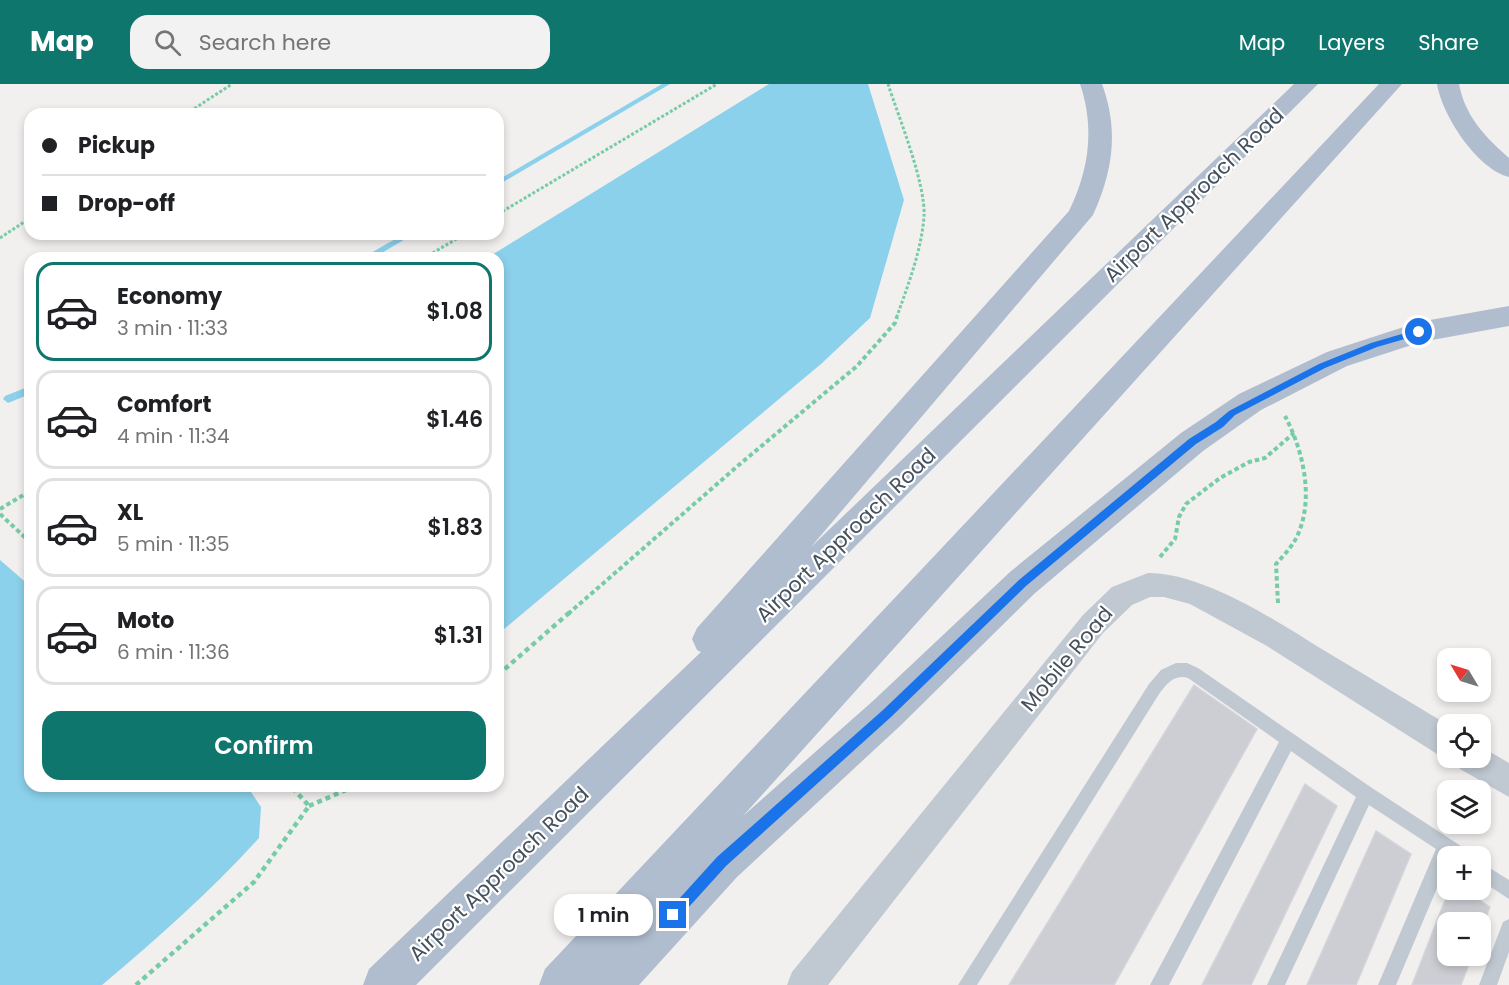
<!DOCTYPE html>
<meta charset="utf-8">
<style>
:root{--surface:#fff;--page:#f2f2f2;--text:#202124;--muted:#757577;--line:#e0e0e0;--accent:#0f766e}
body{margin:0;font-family:Poppins,sans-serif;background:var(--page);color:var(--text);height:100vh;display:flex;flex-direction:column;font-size:22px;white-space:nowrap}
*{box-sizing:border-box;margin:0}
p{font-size:20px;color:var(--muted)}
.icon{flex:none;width:33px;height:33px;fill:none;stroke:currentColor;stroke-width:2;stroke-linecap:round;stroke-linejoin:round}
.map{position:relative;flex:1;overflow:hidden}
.details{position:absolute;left:24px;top:168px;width:480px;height:540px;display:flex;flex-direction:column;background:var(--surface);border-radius:18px;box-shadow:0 3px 9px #0003}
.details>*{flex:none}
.guide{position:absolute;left:24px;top:24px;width:480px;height:132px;border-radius:18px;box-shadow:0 3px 9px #0003;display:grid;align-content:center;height:132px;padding:0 18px;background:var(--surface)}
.needle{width:39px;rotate:308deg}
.buttons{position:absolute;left:1437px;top:564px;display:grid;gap:12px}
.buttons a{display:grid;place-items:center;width:54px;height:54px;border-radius:12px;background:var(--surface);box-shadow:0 3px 9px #0003;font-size:30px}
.end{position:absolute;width:27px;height:27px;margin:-14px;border:8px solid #1a73e8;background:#fff;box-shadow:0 0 0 3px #fff}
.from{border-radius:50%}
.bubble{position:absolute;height:42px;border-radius:18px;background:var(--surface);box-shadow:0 3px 9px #0003;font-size:20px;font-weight:600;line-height:42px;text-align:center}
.guide b{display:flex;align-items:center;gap:21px;height:57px;font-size:22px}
.guide b+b{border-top:2px solid var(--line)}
.guide i{width:15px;height:15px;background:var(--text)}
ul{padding:10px 0 0;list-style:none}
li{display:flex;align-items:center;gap:18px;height:99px;margin:0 12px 9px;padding:0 6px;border:3px solid var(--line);border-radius:18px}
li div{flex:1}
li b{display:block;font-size:22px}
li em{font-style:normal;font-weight:600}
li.current{border-color:var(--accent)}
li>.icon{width:54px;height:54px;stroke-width:1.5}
.primary-button{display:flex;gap:12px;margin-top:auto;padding:12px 18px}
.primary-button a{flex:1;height:69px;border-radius:18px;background:var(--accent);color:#fff;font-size:24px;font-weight:600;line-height:69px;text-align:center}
header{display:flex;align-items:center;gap:36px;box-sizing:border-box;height:84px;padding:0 30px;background:var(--accent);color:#fff}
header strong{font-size:28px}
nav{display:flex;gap:33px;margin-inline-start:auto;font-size:21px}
.search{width:420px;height:54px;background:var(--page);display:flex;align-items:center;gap:15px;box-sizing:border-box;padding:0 21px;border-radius:18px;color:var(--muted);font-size:22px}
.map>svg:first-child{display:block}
.water{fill:#8bd1eb}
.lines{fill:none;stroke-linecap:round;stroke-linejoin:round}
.stream{fill:#8bd1eb;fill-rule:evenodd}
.building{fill:#ccced4;stroke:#d3d5db;stroke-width:1.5}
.path-far2{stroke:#76cca7;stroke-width:3;stroke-dasharray:3 2;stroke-linecap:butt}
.path-far1{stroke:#76cca7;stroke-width:4;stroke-dasharray:4.5 3;stroke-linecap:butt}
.path{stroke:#76cca7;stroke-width:4.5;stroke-dasharray:5 4;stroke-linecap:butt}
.service{fill:#c0c8d1;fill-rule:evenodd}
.minor{fill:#c0c8d1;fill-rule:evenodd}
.primary{fill:#afbdce;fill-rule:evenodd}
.route{fill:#1a73e8}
.labels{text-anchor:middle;stroke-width:4.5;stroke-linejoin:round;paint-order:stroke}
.street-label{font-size:21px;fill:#47515c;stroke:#fff}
</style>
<header>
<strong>Map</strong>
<div class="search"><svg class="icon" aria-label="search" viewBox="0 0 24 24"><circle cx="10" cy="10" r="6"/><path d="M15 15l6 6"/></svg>Search here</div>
<nav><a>Map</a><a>Layers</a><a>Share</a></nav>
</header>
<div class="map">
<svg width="1509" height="901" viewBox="0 0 1509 901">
<rect width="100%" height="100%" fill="#f2efef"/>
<path class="water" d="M769,0H868L904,116L870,234L821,280L498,550V174H487Z
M0,476L30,502V702H247L261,723L259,754C211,807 157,855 102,901H0Z"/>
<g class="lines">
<path class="stream" d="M662,0H670L498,101V96Z
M404,150H414L373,174H362Z
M30,302V310L8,319L3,315L5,312Z"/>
</g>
<path class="building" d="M1194,601L1257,645L1114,901H1009Z
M1305,700L1337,722L1251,901H1202Z
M1376,747L1411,770L1356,901H1307Z
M1449,806H1464L1490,823L1480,849V838H1448V872H1472L1461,901H1412Z"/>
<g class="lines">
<path class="path-far2" d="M888,0C899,34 926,100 924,133C921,168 908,201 896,235
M186,30L232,0
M498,130L717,0
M0,154L30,134
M424,174L465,150"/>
<path class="path-far1" d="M0,425L30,407
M0,430L30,458
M1160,473L1175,455L1179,433L1186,420L1220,394L1249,378L1265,374L1294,349
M1278,519L1276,480C1282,473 1289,466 1294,458C1316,420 1304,368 1285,332
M568,530L740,380L857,282L895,239L897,233"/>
<path class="path" d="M498,591L570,528
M309,722L355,702
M136,901L254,798L309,722L291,702"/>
<path class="service" d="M1176,579H1187L1198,584L1372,704L1467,766L1469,772H1448V778L1396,901H1378L1436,765L1369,721L1285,901H1267L1356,713L1291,667L1169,901H1150L1279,658L1188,594C1174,590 1167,600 1159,610L977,901H958L1149,600L1161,586Z
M1480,778L1509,796V815L1480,796Z
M1509,835V868L1497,901H1479L1503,838Z"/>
<path class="minor" d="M1148,489C1206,489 1281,540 1330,570C1369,593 1408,617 1448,641V674H1450H1448L1437,670L1267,562L1190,520L1164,513H1150L1132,521L1103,549L828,901H787L792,888L1083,531L1112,503Z
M1480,662L1509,679V713L1460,685L1455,674H1480Z"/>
<path class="primary" d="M1080,0H1102C1119,46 1113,87 1093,131L811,463L1294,0H1318L416,901H363L369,885L701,568L697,566L692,555L697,544L1069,127C1089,86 1095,44 1080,0Z
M1379,0H1402L743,732L874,616L1010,488L1181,349L1239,310L1327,268L1419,238L1509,222V242L1421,258L1347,282L1261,326L1203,367L1034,510L900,642L737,793L639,901H539L545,885Z
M1437,0H1459C1465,32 1485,53 1509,74V93C1477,85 1442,31 1437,0Z"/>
</g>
<path class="route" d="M1419,245L1423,248L1422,250L1377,263L1325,284L1235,331L1223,343L1196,360L1026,502L891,633L726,782L678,835L673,837L669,835L667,831L669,826L717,773L883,626L1019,496L1189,355L1216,338L1229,327L1319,280L1371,259Z"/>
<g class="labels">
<g class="street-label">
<text transform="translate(1194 111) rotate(-44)" y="7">Airport Approach Road</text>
<text transform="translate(846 451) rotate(-44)" y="7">Airport Approach Road</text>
<text transform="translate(1067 575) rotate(-50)" y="7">Mobile Road</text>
<text transform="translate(499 790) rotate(-44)" y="7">Airport Approach Road</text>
</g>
</g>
</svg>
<div class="buttons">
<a><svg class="needle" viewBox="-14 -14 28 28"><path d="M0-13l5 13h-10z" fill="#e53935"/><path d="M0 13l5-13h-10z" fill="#757577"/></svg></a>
<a><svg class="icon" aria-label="locate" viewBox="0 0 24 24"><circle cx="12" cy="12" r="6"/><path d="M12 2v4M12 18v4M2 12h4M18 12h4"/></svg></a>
<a><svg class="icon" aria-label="layers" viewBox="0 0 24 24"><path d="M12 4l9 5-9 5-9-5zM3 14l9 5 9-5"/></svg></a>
<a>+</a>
<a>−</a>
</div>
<i class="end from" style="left:1419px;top:248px"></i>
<i class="end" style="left:673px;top:831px"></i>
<div class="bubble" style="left:554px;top:810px;width:99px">1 min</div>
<div class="guide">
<b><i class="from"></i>Pickup</b>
<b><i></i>Drop-off</b>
</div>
<section class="details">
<ul>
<li class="current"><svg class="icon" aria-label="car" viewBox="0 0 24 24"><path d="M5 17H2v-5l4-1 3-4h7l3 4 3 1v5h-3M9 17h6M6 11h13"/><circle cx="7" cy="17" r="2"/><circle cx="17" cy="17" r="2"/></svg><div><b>Economy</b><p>3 min · 11:33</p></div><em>$1.08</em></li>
<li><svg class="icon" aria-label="car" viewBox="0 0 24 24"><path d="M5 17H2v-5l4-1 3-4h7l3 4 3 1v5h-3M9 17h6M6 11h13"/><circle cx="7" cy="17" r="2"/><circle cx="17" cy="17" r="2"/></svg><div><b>Comfort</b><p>4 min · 11:34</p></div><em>$1.46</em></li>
<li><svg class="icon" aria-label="car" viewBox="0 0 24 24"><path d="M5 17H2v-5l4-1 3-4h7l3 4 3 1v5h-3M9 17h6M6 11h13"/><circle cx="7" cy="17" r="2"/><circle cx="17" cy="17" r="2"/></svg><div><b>XL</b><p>5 min · 11:35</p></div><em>$1.83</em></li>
<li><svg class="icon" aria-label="car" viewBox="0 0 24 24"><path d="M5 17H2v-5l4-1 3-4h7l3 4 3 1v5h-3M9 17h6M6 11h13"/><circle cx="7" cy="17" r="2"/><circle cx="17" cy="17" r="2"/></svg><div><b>Moto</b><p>6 min · 11:36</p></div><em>$1.31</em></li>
</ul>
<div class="primary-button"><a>Confirm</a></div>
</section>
</div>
